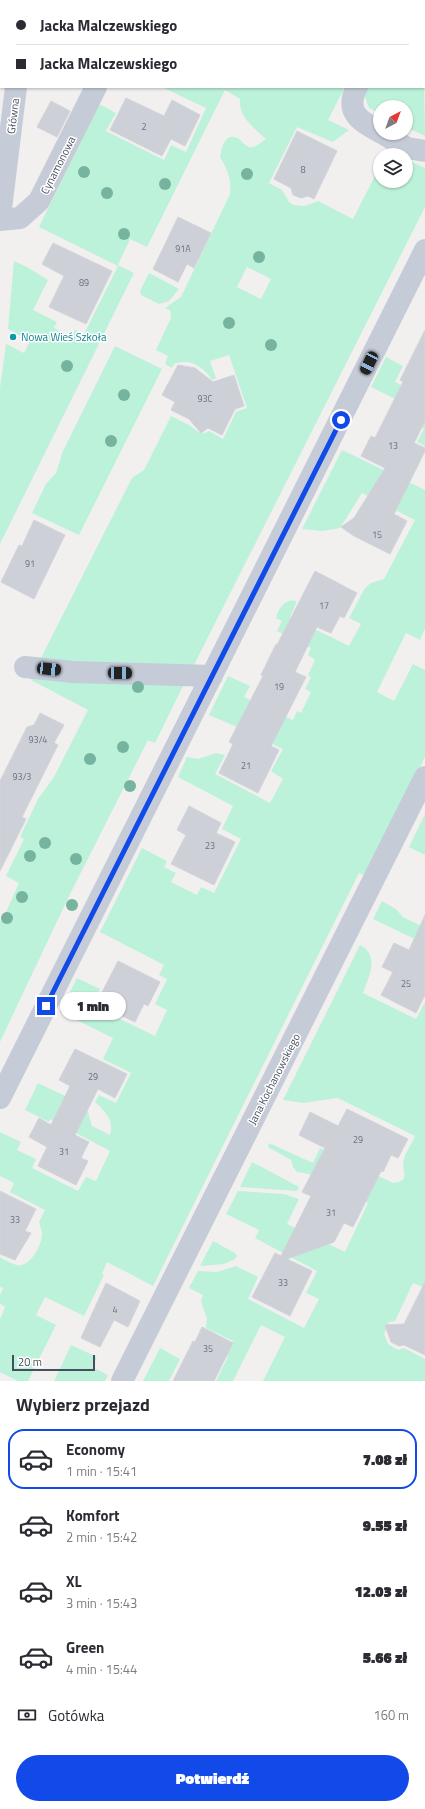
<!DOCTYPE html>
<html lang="pl">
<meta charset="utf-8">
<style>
:root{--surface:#fff;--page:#f2f2f3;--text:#2b2b33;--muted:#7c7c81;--line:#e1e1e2;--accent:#124ae9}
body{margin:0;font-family:"Titillium Web",sans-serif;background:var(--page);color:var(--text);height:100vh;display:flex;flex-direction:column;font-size:15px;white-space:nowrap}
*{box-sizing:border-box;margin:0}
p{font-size:13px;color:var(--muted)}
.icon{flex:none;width:22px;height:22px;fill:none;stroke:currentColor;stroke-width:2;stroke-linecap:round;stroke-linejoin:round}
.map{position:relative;height:1381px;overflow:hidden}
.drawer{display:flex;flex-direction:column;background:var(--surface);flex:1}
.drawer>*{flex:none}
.banner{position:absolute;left:0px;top:0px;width:425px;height:88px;box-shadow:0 1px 3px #0004;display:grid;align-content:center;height:88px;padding:0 16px;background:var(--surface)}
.needle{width:26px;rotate:41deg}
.fabs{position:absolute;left:373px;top:100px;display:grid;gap:8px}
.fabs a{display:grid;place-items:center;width:40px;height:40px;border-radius:50%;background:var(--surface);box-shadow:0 1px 3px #0004;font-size:20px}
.scale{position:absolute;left:12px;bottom:10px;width:83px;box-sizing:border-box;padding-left:4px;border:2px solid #464f5e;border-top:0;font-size:11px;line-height:14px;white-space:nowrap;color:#464f5e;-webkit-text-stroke:3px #fff;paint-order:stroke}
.end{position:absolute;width:18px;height:18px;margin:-9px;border:5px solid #124ae9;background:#fff;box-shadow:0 0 0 2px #fff}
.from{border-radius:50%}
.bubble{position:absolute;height:28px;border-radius:14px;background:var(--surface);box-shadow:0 1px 3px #0004;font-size:13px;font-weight:800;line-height:28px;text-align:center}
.car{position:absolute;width:12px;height:24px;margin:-12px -6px;border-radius:5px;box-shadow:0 0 3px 1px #0007;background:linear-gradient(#222 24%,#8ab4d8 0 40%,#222 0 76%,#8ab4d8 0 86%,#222 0)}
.banner b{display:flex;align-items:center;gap:14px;height:38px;font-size:15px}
.banner b+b{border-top:1px solid var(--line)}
.banner i{width:10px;height:10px;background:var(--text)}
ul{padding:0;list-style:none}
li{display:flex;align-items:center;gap:12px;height:60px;margin:0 8px 6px;padding:0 8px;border:2px solid transparent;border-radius:16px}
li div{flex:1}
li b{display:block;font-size:15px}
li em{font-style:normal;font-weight:800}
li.selected{border-color:var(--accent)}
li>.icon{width:36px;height:36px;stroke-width:1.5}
h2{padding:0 16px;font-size:18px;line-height:48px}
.pay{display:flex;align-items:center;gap:10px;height:44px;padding:0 16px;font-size:15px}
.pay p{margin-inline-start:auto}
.button{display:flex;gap:8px;margin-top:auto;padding:8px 16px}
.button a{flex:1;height:46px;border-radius:24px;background:var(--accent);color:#fff;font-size:16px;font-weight:800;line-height:46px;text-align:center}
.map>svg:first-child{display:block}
.green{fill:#bcf1da;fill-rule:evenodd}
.building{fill:#ced0d7;stroke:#d3d4db}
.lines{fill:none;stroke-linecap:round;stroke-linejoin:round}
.minor{stroke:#c5ccd8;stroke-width:22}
.tree{fill:#77b4a0}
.route{stroke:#124ae9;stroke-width:5}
.culture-dot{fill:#0f9aa8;stroke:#fff;stroke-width:1.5}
.labels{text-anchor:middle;stroke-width:3;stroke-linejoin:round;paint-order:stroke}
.number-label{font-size:9px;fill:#686f7c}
.street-label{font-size:11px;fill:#464f5e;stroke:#fff}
.culture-label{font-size:11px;fill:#0d838f;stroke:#fff;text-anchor:start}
</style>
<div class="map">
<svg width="425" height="1381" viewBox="0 0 425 1381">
<rect width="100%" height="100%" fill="#f2f0ef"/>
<path class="green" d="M192,0H389L194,1Z
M424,71L425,136L406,127V107H380V113L369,108L364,94L368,87H424Z
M162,87H345L328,120L349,130L333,142L297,127L269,183L282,190L289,202L294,205L305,206L318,201L353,219L380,166V181H406V159L425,168V207L193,667L40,660L132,478L144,470L171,416C177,419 183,422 189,425C196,429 199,437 209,431L223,439L236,412L247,408L229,355L210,361L216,378L212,380C204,367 190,358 174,364L172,368L165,364L168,356L156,350L171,318L170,310L165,308L181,297L230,194C232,179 227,169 220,157C222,147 225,131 239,139C242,141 245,146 249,147C255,149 261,142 266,139C254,128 238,117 240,99L225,90L147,247L130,239L118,265L134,273L0,544V388L6,344L24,353L30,341L8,329L14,261L27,267L48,280L33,310L57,322L54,328L71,337L75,330L84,334L118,266L39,227L99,104L116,113L106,131L164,160L171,145L186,152L206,108ZM247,267L271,279L261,299L237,287Z
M149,273L179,289L169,301L159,304L141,295L140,291Z
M115,346L162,369L79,535L32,513L46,484L56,473L63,451Z
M386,357L403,366L395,382L425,396V446L417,442L424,429L412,423L418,410L371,387Z
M342,450L425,490V629L420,640L406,633L377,692L394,701L413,664L425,670V757L366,876L359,873L153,1286L107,1262L102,1274L104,1275L84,1316L45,1297L36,1315L56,1325L28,1381H18L0,1372V1319L5,1307L0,1303V1295L3,1288L0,1287V1257C5,1260 11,1264 17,1265C30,1268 42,1245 42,1234C42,1230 40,1226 39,1222L45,1210L10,1192L14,1183L0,1176V1132L21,1142L17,1150L36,1159L32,1168L78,1191L86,1177L96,1181L110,1151L50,1119L49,1122L25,1110L38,1083L86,1106L92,1126L110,1135C114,1119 106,1113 95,1102L99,1095L116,1103L131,1073L103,1059L113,1038L60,1012L77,978L100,989L91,1005L155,1036L167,1010L155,1004L167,979L159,975L164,965L100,932L142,848L167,861L164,867L176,873L171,882L197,895L201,887L214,893L241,839L222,829L233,806L178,777L187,757L198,759L216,753L225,755L215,774L270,803L283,779L271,771L283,749L230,724L209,715L228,676L250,686L244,697L293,720L297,711L301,713L311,692L305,689L311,677L308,675L315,660L308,655L311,648L277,631L282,621L276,618C279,607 285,598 297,601L290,617L349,646L361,624L349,618L365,588L371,583L384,579L415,520L362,493L340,528L323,531L302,529Z
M33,675L183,686L155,743L148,740L69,896L0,1042V920L2,921L19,883L6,876L24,839L20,837L38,799L54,777L88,710L31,680Z
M425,814V855L409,847Z
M382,901L396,909L403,917L425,928V944L373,919Z
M360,945C380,956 369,976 363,993L416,1019L425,1002V1288L413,1283L395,1321L389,1322L384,1334L388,1344L398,1350L404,1348L425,1359V1381H263L285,1337L261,1325L233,1381H216L228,1357L226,1356L233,1341L206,1328L207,1319L201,1301L203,1295L189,1288L198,1271L217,1272L236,1266L258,1277L248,1299L304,1328L319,1299L306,1293L317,1271L255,1238L259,1230L226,1214L238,1191L284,1194L299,1199L287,1224L345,1252L368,1203L309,1174L297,1172L293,1167L291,1160L268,1147L269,1143L313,1163L320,1148L393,1183C413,1181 400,1170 404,1159C406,1151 412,1144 415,1136L342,1100L337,1098L303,1103L283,1100Z
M252,1162L299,1187L297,1191L240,1187Z
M213,1241L235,1253L237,1256L235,1259L224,1264L200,1266Z
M71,1345L97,1357L92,1367L108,1375L105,1381H54Z
M160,1348L180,1359L169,1381H143Z"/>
<path class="building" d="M126,98L164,116L172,100L200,115L185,146L171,139L162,156L110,130Z
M51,101L70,111L57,137L37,127Z
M297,131L337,151L314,199L308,196L301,198L293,195L291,188L274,179Z
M178,217L211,233L194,268L187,264L178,282L153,269Z
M53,243L112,271L86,324L49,307L64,276L42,264Z
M425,330V421L414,443L425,448V451L394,514L407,521L390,554L354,536L341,527L354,518L385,468L361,456L371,436L375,438L403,382L400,380Z
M178,365L195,368L213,382L234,375L244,406L235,409L222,435L208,428L201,433L189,419L171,410L175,402L162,395Z
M34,520L65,535L34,599L1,582L19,545L22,546Z
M315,571L357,593L344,618L340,616L331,633L317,627L295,672L306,677L271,746L279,750L258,793L219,773L233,744L229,742L263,676L261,675L276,644L277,645Z
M40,713L64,725L54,743L58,745L22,817L26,819L0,871V781L27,727L34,725Z
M189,806L221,823L216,833L235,842L214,885L171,864L186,835L177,830Z
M425,915V995L416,1013L381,995L393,972L382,967L394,943L409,950Z
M118,961L160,982L148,1006L144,1004L135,1022L96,1004Z
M75,1049L127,1074L115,1098L98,1089L75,1135L89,1142L81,1158L88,1161L76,1185L38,1166L47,1147L29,1137L39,1118L51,1125L70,1086L59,1080Z
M347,1109L408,1139L398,1158L391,1155L383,1172L381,1171L353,1227L344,1223L334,1242L287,1259L312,1271L290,1316L252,1297L275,1253L281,1256L311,1196L302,1192L325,1148L299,1135L310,1112L338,1126Z
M0,1191L36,1209L25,1231L31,1233L15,1260L0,1254Z
M425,1282V1355L404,1345L399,1346L391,1342L385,1325L404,1324Z
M106,1283L140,1301L128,1327L114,1320L100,1347L81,1338Z
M202,1327L233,1343L214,1381H173L193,1341L195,1342Z"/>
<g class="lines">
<path class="minor" d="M28,1V0
M138,1V0
M402,1V0
M357,87C344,112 360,121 380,132
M382,133L407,148L425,151
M0,217L16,87
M0,220L20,218L39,201L96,87
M25,667L73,672L212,676
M0,1098L425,250
M122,1381L425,777"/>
</g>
<g class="tree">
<circle cx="84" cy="172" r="6"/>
<circle cx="247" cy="174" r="6"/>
<circle cx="165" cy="184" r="6"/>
<circle cx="107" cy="193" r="6"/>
<circle cx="124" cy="234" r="6"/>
<circle cx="259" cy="257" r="6"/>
<circle cx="229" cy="323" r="6"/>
<circle cx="271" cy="345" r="6"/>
<circle cx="67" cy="366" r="6"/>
<circle cx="124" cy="395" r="6"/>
<circle cx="111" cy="441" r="6"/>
<circle cx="138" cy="687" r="6"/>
<circle cx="123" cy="747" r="6"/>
<circle cx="90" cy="759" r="6"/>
<circle cx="130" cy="786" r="6"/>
<circle cx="45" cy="843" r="6"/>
<circle cx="30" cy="856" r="6"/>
<circle cx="76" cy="859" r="6"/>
<circle cx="22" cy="897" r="6"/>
<circle cx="72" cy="905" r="6"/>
<circle cx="7" cy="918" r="6"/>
</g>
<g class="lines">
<path class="route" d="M46,1006L341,420"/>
</g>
<circle class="culture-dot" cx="13" cy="337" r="4"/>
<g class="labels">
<g class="number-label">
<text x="144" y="130">2</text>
<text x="303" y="173">8</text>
<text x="183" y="252">91A</text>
<text x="84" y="286">89</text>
<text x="205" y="402">93C</text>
<text x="393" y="449">13</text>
<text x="377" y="538">15</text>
<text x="30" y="567">91</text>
<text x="324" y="609">17</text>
<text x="279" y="690">19</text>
<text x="38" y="743">93/4</text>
<text x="246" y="769">21</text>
<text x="22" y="780">93/3</text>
<text x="210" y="849">23</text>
<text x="406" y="987">25</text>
<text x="93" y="1080">29</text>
<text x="358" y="1143">29</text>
<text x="64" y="1155">31</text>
<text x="331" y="1216">31</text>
<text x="15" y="1223">33</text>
<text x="283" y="1286">33</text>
<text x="115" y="1313">4</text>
<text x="208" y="1352">35</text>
</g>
<g class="street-label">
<text transform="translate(13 116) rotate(-83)" y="4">Główna</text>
<text transform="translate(58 165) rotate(-63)" y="4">Cynamonowa</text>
<text transform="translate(274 1079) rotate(-63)" y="4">Jana Kochanowskiego</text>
</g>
<g class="culture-label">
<text x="21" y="341">Nowa Wieś Szkoła</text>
</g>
</g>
</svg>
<div class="fabs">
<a><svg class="needle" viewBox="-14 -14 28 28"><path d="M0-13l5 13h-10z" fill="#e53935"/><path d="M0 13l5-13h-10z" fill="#7c7c81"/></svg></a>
<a><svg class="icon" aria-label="layers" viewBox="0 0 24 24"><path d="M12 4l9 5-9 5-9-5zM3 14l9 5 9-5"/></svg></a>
</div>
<div class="scale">20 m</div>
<i class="end from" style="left:341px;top:420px"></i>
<i class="end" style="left:46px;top:1006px"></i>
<div class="bubble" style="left:60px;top:992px;width:66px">1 min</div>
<i class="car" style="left:369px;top:363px;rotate:206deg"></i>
<i class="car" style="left:49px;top:669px;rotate:96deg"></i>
<i class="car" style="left:120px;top:673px;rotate:91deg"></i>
<div class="banner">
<b><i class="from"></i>Jacka Malczewskiego</b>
<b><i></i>Jacka Malczewskiego</b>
</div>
</div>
<section class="drawer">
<h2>Wybierz przejazd</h2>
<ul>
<li class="selected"><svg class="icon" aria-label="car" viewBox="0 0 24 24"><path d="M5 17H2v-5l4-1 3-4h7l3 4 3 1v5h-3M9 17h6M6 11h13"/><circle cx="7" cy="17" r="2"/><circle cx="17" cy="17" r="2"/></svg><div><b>Economy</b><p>1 min · 15:41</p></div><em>7.08 zł</em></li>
<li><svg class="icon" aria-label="car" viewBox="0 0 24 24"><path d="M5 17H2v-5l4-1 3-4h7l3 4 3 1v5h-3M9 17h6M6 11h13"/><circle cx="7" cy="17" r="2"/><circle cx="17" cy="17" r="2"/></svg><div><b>Komfort</b><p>2 min · 15:42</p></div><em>9.55 zł</em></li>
<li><svg class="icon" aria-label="car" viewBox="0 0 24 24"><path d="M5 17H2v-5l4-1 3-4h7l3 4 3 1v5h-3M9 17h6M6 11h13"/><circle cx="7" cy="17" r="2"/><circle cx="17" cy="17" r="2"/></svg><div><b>XL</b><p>3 min · 15:43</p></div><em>12.03 zł</em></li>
<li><svg class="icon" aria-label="car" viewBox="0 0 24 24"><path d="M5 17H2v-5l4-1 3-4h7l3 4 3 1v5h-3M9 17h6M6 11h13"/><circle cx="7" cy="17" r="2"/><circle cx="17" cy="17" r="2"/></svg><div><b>Green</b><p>4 min · 15:44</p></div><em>5.66 zł</em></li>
</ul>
<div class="pay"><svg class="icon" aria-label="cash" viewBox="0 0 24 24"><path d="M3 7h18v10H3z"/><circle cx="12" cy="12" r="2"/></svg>Gotówka<p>160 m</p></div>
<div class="button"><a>Potwierdź</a></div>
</section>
